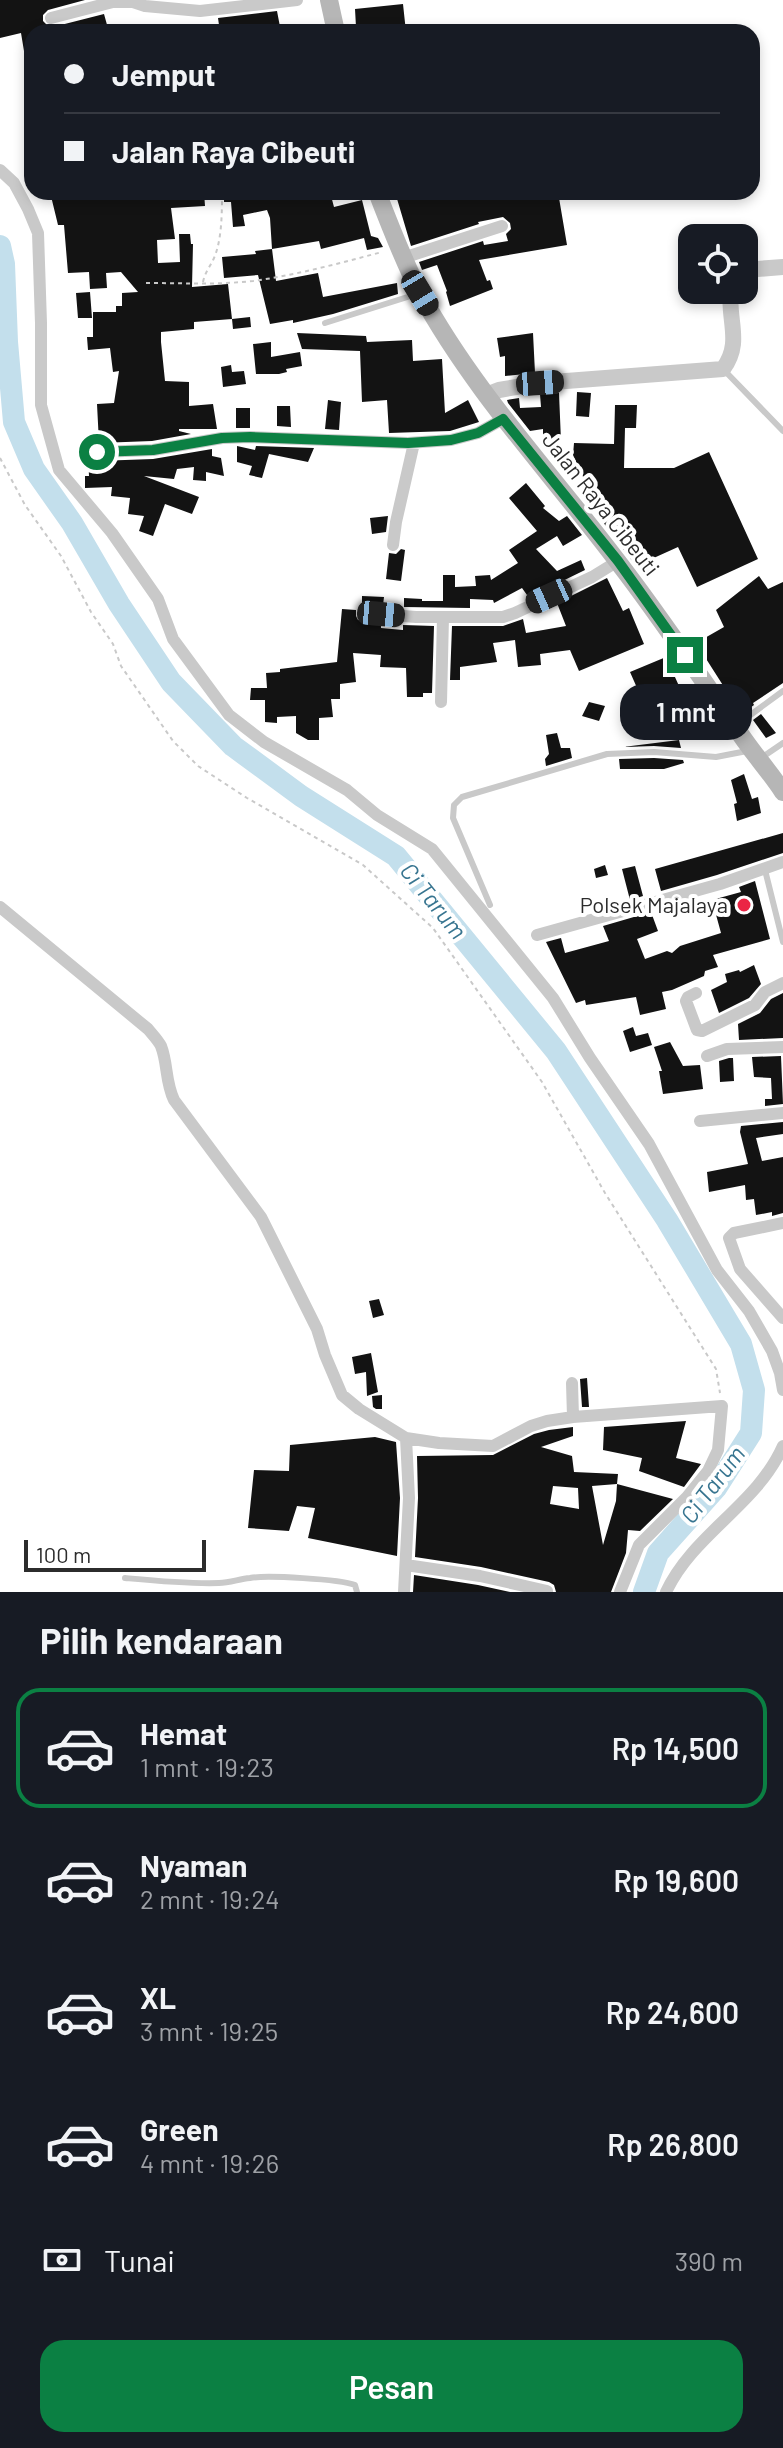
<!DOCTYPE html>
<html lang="id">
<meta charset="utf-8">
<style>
:root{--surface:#171b24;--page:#242831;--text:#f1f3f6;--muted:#9ea1a6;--line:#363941;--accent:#0b8043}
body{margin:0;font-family:Barlow,sans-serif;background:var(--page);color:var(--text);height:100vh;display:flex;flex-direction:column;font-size:30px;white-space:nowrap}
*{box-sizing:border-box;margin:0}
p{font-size:26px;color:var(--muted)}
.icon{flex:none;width:44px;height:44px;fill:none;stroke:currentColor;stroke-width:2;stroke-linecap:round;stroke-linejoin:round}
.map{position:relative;height:1592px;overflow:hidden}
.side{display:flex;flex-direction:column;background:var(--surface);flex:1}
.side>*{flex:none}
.hud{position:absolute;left:24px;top:24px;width:736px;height:176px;border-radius:24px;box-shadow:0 4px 12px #0003;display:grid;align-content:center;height:176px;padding:0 40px;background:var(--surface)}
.buttons{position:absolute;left:678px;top:224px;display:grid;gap:16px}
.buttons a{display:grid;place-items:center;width:80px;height:80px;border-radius:16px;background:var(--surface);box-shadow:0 4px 12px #0003;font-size:40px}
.scale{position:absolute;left:24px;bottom:20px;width:182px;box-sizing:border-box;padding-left:8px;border:4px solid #2c2c2c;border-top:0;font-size:22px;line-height:28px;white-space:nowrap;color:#2c2c2c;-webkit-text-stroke:6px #fff;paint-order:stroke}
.end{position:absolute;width:36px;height:36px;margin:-18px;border:10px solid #0b8043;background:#fff;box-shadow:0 0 0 4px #fff}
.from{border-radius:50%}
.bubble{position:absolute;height:56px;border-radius:24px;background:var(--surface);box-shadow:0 4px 12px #0003;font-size:26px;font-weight:600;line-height:56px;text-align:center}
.car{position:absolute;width:24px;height:48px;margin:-24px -12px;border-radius:10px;box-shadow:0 0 6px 2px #0007;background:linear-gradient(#222 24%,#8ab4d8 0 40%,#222 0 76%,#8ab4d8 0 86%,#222 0)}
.hud b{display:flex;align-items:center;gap:28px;height:76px;font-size:30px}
.hud b+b{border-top:2px solid var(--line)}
.hud i{width:20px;height:20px;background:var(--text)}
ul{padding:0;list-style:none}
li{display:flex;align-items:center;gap:24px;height:120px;margin:0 16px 12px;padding:0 24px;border:4px solid transparent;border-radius:24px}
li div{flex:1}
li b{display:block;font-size:30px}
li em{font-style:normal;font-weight:600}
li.on{border-color:var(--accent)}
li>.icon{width:72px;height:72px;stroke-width:1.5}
h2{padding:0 40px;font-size:36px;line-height:96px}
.pay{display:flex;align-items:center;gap:20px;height:88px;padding:0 40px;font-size:30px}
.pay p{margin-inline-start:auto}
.cta{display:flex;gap:16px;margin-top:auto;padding:16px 40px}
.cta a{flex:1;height:92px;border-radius:24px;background:var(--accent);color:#fff;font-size:32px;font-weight:600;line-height:92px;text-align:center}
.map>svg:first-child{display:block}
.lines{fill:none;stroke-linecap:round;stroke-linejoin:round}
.river{stroke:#c3dfec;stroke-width:22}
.building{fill:#131313;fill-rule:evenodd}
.path{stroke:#c9c9c9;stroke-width:2;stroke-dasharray:4 4;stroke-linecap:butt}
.service{stroke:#c9c9c9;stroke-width:6}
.minor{stroke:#c9c9c9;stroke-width:12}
.tertiary{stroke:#c9c9c9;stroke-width:16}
.secondary{stroke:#b6b6b6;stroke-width:18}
.route{stroke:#0b8043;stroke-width:10}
.poi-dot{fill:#eb2545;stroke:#fff;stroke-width:3}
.labels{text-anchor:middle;stroke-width:8;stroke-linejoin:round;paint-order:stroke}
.street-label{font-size:22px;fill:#2c2c2c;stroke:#fff}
.poi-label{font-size:22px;fill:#2c2c2c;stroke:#fff;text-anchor:end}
.water-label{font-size:24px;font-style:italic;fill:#387590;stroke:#fff}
</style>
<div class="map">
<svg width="783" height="1592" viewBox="0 0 783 1592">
<rect width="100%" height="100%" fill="#fff"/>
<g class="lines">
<path class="river" d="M0,246L4,264L7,342L14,422L34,469L72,523L119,604L171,682L233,746L301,796L396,856L556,1051L667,1220L741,1344L754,1390L751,1433L716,1488L658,1553L644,1592"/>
</g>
<path class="building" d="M0,0H85L48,10L43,15V21L48,26L53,27L104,14L109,32H92L91,27L68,32H32V69H27L21,33L0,38Z
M403,4L406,32H387L386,24L356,27L355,9Z
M277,11L281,32H220L218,18Z
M50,192H133V195L204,192L205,206L171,208L175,239L157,240L158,263L180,262L179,234H190L191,244H193L192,287L228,284L232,319L194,322V329L161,332V342L165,381L189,382V406L213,404L217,429H179V431L191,434L152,441L99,443L97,404L114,403L119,371L113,372L110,348L88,350L87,337H93V312H116V306H122V293L138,292L121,272L106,273L107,288L90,289L89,272L68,273L64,225H58Z
M224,192H330L334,207L362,200L371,236L378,238L383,247L367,250L364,238L321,249L319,241L272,249L270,218L267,210L243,215L245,226L233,227L231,202H224Z
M395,192H485L486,197L511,192H558L567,245L479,260L487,281L490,280L493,289L450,306L446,292L447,291L437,265L422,270L419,262L483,241L484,245L508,241L506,234L511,229L510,223L503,217L478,222L479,224L411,246Z
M272,249L276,281L318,273L323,297L397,283L398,294L333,314L293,323V320L270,324L258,275L224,278L222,257L256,254L255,251Z
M90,292L92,318H78L76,293Z
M250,317L251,327L233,329L232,319Z
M297,333L366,336L367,342L412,340L413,361L442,359L445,413L468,400L479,422L450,431L389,433L387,400L362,402L360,351L302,349Z
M533,333L535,373L505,376V356L500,357L497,338Z
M271,342V357L300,352L302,366L286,369L287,372L279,374H256L253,344Z
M231,365L232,372L244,371L246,384L223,387L221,367Z
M577,392L591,393L589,417L576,416Z
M559,393L561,441L543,442V429L530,431L508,403L507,400L519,398L520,408L541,407L540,394Z
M328,400L341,402L339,430L325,429Z
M615,405H637L636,428H625L624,468H674L709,452L758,559L697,587L678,547L636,566L605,525L573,455L574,443L614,444Z
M277,406H290L291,427L277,426Z
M236,408H250V428H236Z
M237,446L255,450L256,446L314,448L308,462L269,454L262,478L249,475L252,466L237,462Z
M212,449V456L221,458L224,476L206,472V481L193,480L194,467L177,469L174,479L144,476L199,497L192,514L165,504L153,536L139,531L144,516L128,514L130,498L111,496L112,487L85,488V476H89L88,456L97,461L153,459Z
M526,483L545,506L543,508L559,521L567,516L582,535L563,546L557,536L536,549L557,571L581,560L585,570L538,593L536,590L527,595L522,588L494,603L493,600L470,599V608L404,607V598L422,599V601H443V575H455V587L476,586L475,576L490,575L491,580L518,563L509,550L537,531L509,498Z
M388,516L386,532L372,534L370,518Z
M401,549L405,550L401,581L386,579L389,553L396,554Z
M759,576L768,589L783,582V683L753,703L754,705L746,711L745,709L740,712L696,643L724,627L716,610Z
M607,578L623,611L629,608L644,644L579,671L570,650L540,654L541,665L518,667L515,640L493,643L497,662L460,667V680H450L452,626H503L523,619L526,633L566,626L557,603Z
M362,596L384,597L383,605L362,604Z
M342,609L356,610V616L358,620L381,623V628L403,630V625L434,626L432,693H423V697H407L406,668L380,667L381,655L353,653L356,682L340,684V699H331L333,717L319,718V740H308L296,733V716L277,717V723L265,722V700H250L251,688H267L266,673L280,672V669L337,662Z
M666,657L679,686L674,687L679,714L649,725L642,708L645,706L630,672Z
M589,702L605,706L599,721L582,716Z
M761,714L776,733L766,738L753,720Z
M557,733L561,748H570L572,758L546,766L545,759L549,754L546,735Z
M679,740L681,748L654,746L623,747Z
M654,758L683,760L684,763L664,769H620L619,759Z
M744,774L752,799L758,797L761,813L737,821L734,804L737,803L731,780Z
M783,833V853L717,875L661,891L655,869Z
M605,865L608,875L596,878L594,869Z
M635,866L643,896L630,900L622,869Z
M755,881L770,939L713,955L718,967L705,971L704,976L672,990L662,992L666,1009L640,1015L636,997L586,1005L585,1000L576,1003L546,942L561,938L565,953L609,941L603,926L651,912L658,931L637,939L645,959L667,951L672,953L680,946L721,933L712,900L741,892L739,887Z
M754,965L761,984L749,998L719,1013L711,990L727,982L725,974L739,970L740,972Z
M783,993V1038L739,1040L738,1024L760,1013L771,999Z
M633,1027L636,1036L648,1033L652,1045L630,1052L623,1031Z
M670,1042L683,1066L700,1065L703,1089L663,1094L659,1071H662L654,1047Z
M781,1056L783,1104L765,1106V1099H772L771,1078L754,1077L752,1057Z
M729,1058H733L734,1081L720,1082L719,1061Z
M783,1122V1134L756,1138L762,1161L783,1157V1213L772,1216V1212L756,1215L754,1199L746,1200L745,1185L709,1192L707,1172L748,1164L740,1132L741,1126Z
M379,1299L384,1315L373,1318L369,1301Z
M371,1353L378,1392L367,1396L366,1372L355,1374L352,1357Z
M587,1378L589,1407H582L580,1379Z
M382,1395V1409H376L373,1407L372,1396Z
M686,1421L676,1458L701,1464L684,1487L639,1471L642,1458L603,1450L604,1427Z
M573,1427V1436L541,1447L572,1456L574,1472L618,1474L617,1484L673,1499L640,1531L628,1530L626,1553L611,1592H556L554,1585L549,1582L481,1567L415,1557L418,1498L417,1456L493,1455L534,1434L549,1430ZM617,1484L616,1501L603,1545L592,1486ZM553,1486L578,1488L579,1509L550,1504Z
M375,1437L396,1442L400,1498L397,1556L308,1538L315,1508L297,1506L289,1531L248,1528L254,1470L289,1471L290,1445Z
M414,1575L478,1585L510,1592H413Z"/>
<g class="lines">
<path class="path" d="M203,282C205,272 210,267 214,258C222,240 222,212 222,192
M146,283C182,283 218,285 253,281C297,275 340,263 382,252
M0,458L25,505L61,556L91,612L113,644L121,666L173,741L198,766L247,798L363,865L433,928L542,1082L605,1193L716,1369L720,1393"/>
<path class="service" d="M325,323L417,294
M723,369L783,431
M738,724L783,691
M761,758L783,743
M765,870L783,942
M490,905L453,818L454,805L462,797L607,754L654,752L716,757L747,751
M125,1578C157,1581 187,1584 219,1583C230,1583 239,1579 250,1578C266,1575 340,1579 355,1585L357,1592"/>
<path class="minor" d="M51,18L113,2H133L145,6L200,11L297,0
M0,170L14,183L28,209L38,233L41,323V405L59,470L112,533L158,599L173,639L229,715L264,742L347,790L377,815L432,849L553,998L590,1058L649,1144L717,1270L749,1311L772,1351L780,1373L783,1390
M403,258L502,226
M97,452L153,450L222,438L250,437L408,443L451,440L478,433L503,419
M393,545L396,522L414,443
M364,613L416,617H503L515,613L592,577L618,561
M441,702L443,617
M0,907L148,1029C152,1034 158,1040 161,1046C168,1064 165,1081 174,1100L261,1217L317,1329L325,1355L342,1395L359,1409L406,1438L409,1498L404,1592
M537,935L720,884L783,862
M696,993L688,997L686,1001L697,1030L702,1031L755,1005L765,992L783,983
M707,1056L727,1049L783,1047
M700,1121L783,1113
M783,1223L734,1233L729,1238L740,1269L783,1318
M572,1383L573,1417
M406,1438L439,1443L493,1446L531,1426L547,1421L573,1417L722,1406L718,1450L708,1471L687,1497L639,1545L620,1592
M406,1565L480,1576L547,1591
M666,1592C693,1534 757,1505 783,1446"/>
<path class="tertiary" d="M744,273L757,269L783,267
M486,395L499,390L540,383L723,369C743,342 727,320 731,290"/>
<path class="secondary" d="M329,0L336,32
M377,192C390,226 403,260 420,293C474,392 551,473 618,562C659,615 696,671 735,726C749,749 768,769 783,792"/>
</g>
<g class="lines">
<path class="route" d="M97,452L153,450L222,438L250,437L408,443L451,440L478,433L503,419L618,561L685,655"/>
</g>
<circle class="poi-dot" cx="744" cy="905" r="8"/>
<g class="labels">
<g class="street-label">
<text transform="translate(601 504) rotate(52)" y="8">Jalan Raya Cibeuti</text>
</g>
<g class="poi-label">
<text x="728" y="913">Polsek Majalaya</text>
</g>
<g class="water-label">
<text transform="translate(433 901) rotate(51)" y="8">Ci Tarum</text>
<text transform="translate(713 1485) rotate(-53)" y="8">Ci Tarum</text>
</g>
</g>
</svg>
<div class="buttons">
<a><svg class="icon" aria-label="locate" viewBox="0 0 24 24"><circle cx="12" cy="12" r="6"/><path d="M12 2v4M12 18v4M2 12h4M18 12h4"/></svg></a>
</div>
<div class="scale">100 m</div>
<i class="end from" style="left:97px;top:452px"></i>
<i class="end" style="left:685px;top:655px"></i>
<div class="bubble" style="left:620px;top:684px;width:132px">1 mnt</div>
<i class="car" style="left:420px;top:293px;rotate:149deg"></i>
<i class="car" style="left:540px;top:383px;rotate:86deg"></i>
<i class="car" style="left:549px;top:596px;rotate:246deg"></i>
<i class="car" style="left:381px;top:614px;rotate:95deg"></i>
<div class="hud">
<b><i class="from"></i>Jemput</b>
<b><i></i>Jalan Raya Cibeuti</b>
</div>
</div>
<section class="side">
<h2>Pilih kendaraan</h2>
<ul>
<li class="on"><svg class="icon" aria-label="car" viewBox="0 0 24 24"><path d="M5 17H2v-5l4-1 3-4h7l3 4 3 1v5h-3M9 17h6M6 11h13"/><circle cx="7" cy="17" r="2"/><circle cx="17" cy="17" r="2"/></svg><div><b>Hemat</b><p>1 mnt · 19:23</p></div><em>Rp 14,500</em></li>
<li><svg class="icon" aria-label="car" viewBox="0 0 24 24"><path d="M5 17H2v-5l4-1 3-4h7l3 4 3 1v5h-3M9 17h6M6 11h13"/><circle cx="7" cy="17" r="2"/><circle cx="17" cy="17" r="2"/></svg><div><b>Nyaman</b><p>2 mnt · 19:24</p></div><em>Rp 19,600</em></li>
<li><svg class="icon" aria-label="car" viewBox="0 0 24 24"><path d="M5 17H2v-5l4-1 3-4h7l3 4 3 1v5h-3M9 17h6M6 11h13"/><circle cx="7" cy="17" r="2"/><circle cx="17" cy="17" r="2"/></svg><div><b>XL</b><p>3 mnt · 19:25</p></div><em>Rp 24,600</em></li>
<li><svg class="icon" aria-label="car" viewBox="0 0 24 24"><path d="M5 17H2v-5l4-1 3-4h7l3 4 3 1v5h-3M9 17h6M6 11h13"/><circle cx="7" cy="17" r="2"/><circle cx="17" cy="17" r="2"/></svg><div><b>Green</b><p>4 mnt · 19:26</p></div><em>Rp 26,800</em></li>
</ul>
<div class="pay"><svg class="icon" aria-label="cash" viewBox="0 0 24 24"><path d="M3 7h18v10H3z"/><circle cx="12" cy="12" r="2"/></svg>Tunai<p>390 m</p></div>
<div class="cta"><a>Pesan</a></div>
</section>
